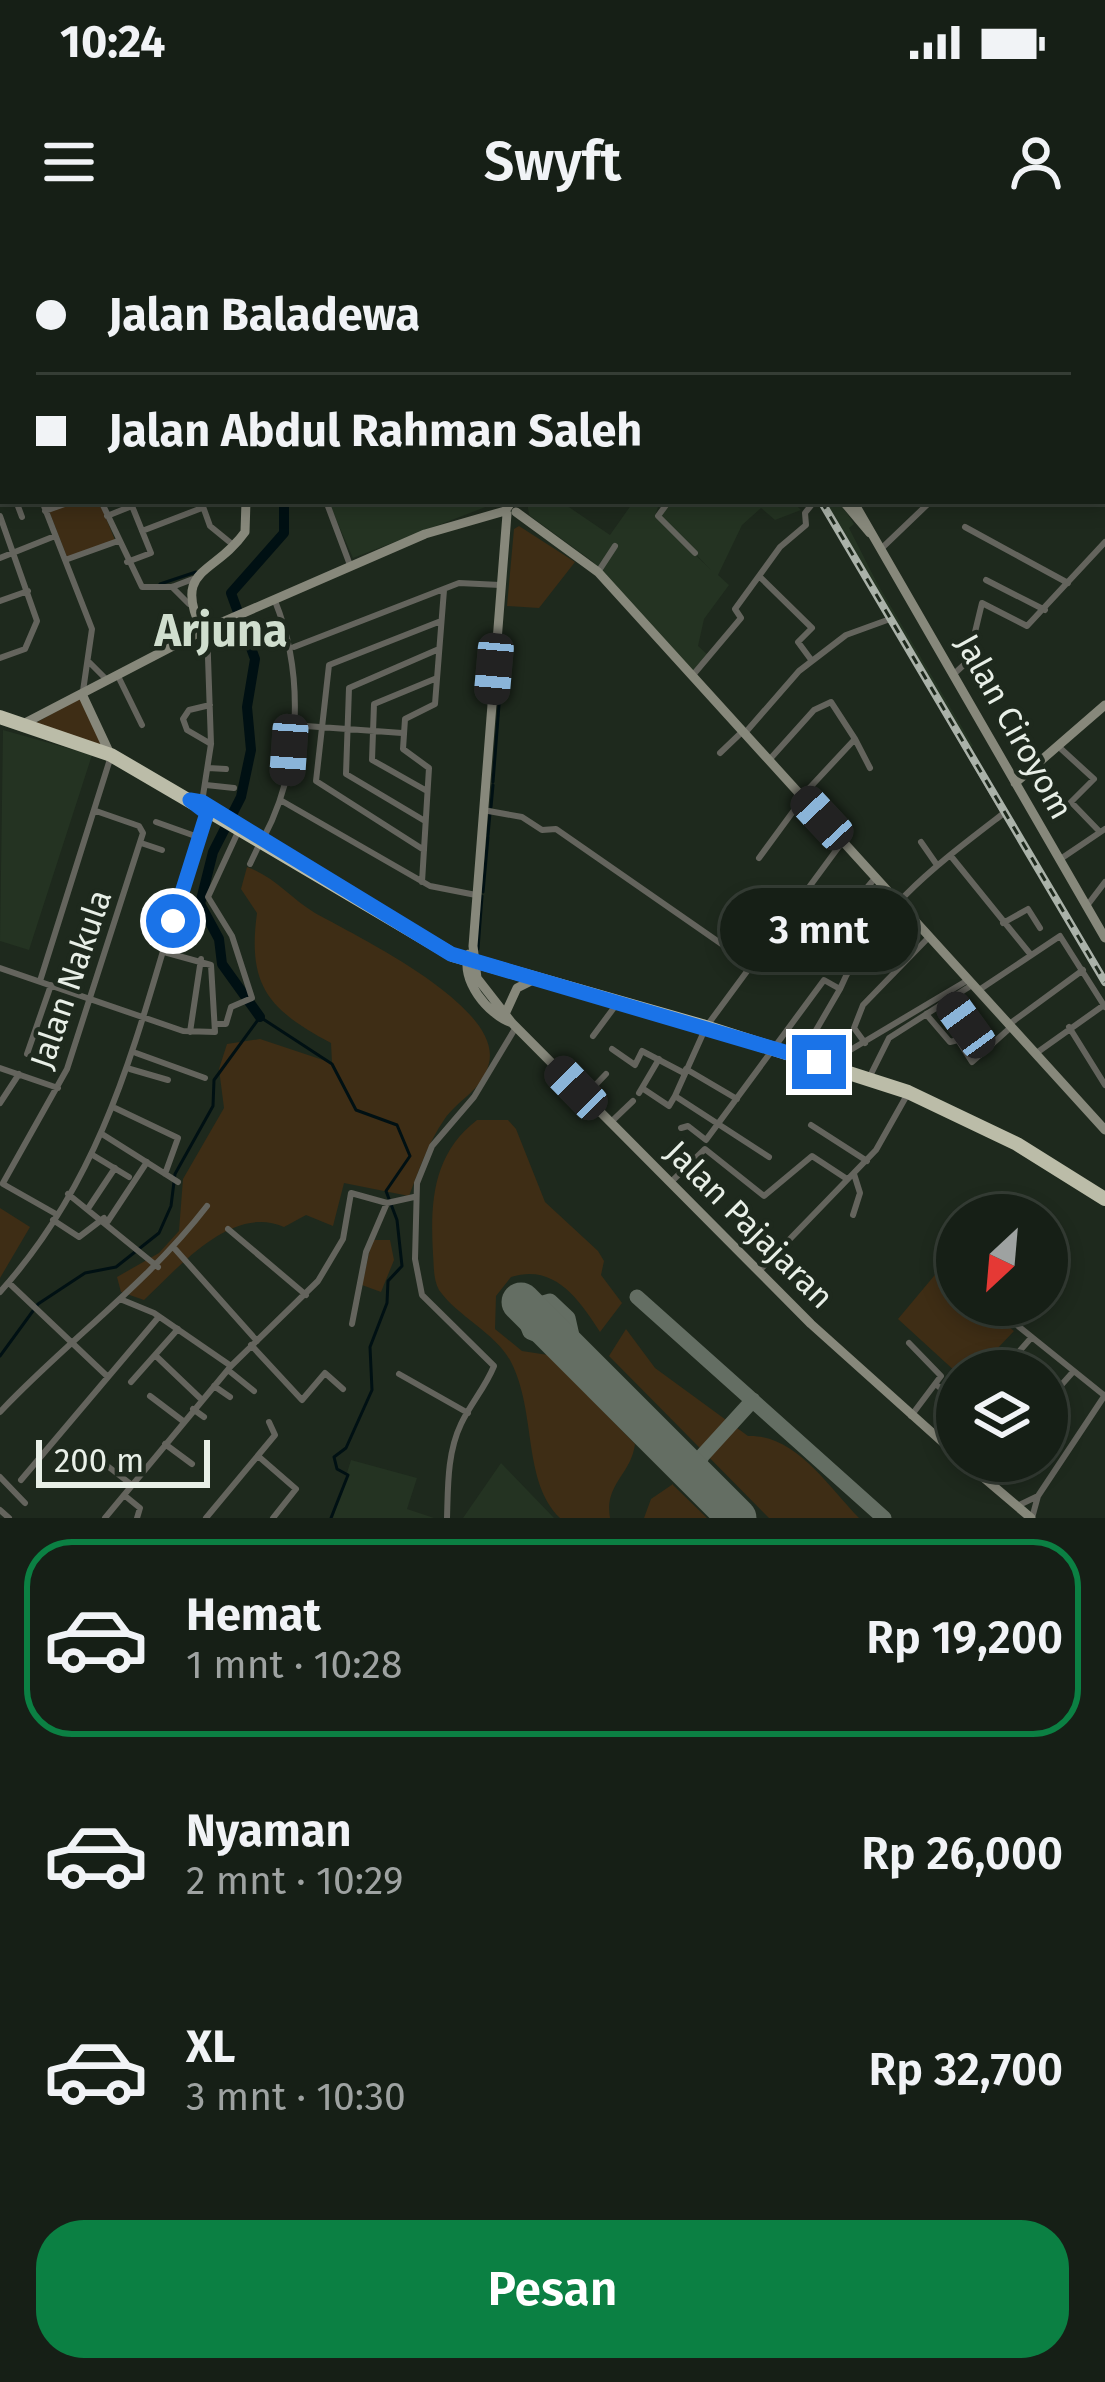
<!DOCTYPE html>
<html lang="id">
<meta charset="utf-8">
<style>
:root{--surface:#161f16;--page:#232c23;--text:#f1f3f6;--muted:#9ea2a1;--line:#353d35;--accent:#0b8043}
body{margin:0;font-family:"Fira Sans",sans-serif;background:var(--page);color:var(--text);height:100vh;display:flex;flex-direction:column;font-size:45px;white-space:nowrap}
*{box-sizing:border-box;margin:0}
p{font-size:39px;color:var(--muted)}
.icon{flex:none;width:66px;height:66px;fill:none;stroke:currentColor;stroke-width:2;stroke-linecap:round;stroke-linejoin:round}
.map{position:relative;height:1278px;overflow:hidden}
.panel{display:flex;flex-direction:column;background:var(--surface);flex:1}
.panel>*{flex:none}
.hud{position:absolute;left:0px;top:0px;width:1107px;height:264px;box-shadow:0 6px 18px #0003,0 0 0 3px var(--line);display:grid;align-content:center;height:264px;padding:0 36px;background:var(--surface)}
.needle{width:78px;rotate:206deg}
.buttons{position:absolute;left:936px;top:954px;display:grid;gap:24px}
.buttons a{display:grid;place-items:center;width:132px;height:132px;border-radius:50%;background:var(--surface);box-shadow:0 6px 18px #0003,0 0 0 3px var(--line);font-size:60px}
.scale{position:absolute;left:36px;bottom:30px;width:174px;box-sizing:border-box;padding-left:12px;border:6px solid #e8efe7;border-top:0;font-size:33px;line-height:42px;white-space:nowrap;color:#e8efe7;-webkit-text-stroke:9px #1e291d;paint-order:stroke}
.end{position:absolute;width:54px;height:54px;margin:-27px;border:15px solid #1a73e8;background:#fff;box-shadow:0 0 0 6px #fff}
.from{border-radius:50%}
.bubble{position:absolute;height:84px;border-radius:42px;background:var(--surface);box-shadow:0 6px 18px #0003,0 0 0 3px var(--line);font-size:39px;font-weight:600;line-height:84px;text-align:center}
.car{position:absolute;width:36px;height:72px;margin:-36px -18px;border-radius:15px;box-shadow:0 0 9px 3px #0007;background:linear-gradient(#222 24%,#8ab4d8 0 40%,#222 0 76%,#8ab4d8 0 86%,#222 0)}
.hud b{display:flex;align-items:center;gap:42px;height:114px;font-size:45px}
.hud b+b{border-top:3px solid var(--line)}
.hud i{width:30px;height:30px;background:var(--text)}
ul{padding:21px 0 0;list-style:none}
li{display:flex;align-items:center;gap:36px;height:198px;margin:0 24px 18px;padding:0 12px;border:6px solid transparent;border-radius:48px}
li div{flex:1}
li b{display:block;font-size:45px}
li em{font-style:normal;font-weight:600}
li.selected{border-color:var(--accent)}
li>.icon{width:108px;height:108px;stroke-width:1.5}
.cta{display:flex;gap:24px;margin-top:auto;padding:24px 36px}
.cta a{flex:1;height:138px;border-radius:48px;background:var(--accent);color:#fff;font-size:48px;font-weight:600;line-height:138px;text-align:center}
.status{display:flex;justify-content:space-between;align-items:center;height:84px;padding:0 60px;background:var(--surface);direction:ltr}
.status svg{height:33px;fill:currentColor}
header{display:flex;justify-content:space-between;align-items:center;height:156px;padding:0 36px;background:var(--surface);font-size:54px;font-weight:600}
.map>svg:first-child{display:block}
.built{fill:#243322}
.green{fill:#3e2d15}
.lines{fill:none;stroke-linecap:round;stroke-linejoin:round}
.stream{stroke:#001013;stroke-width:3}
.river{stroke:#001013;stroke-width:10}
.taxiway{stroke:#646e63;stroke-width:15}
.runway{stroke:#646e63;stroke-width:39}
.street{stroke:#64645d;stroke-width:6}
.secondary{stroke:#87887b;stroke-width:9}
.primary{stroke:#a3a393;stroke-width:10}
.highway{stroke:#bbbca8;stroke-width:14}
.rail-casing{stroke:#aab2a9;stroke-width:8}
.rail{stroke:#1e291d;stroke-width:3;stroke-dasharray:9;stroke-linecap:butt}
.route{stroke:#1a73e8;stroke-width:15}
.labels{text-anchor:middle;stroke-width:9;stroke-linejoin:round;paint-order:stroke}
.street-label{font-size:33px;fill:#e8efe7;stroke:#1e291d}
.district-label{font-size:45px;font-weight:bold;fill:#d0dece;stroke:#1e291d}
</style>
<div class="status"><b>10:24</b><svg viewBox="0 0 49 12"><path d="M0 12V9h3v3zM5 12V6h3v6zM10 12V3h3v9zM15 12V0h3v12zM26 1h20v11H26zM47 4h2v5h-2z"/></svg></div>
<header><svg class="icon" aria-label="menu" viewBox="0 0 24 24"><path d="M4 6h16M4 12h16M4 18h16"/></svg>Swyft<svg class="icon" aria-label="person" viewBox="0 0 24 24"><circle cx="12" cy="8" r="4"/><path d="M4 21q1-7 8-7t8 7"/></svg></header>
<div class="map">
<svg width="1105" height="1278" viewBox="0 0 1105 1278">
<rect width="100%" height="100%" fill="#1e291d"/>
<path class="built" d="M328,261H501L353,318Z
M527,261H560L610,295L634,261H660L655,276L711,330L661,278L659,273L673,261H792L801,270L775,280L761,268L742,285L718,335L729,345L704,379L698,406L708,415L693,432L592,321L529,275Z
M819,261H839L854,284L849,288L877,343L973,506L967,509Z
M3,490L92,515L29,710L0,701Z
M351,1220L417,1238L407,1269L434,1278H333Z
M501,1223L554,1278H463Z"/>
<path class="green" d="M79,261H99L115,300L67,317L49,271Z
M519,286L575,322L539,368L507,366L514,289Z
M81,457L107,509L34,484Z
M247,627C275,637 290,658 315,673C356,696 503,766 489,823C483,850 457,860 444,880C428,903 419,930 409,956L344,943L333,986L306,975L284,987C232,964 180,1026 144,1060L121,1052L117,1037L159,1013L179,991L183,939L224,868L219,829L227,804L260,799L332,823L331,803C269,770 247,746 257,673L241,649Z
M477,880H508L516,889L545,962L598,1011L604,1021L601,1035L622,1063L600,1092C579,1059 554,1023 511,1037L496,1056L495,1089L522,1111L548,1115L635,1204C631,1235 604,1244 610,1278H560C522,1241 537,1173 511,1122C496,1093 458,1077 439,1050C433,1039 434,1025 433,1014C430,961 433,914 477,880Z
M0,968L30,987L0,1038Z
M372,1000H390L394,1020L381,1052L362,1045Z
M939,1030L957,1044V1065H982L1014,1091L976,1131L957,1133L898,1079Z
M626,1089L655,1128L748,1196C795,1194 828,1246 859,1278H769L609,1116Z
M673,1244V1245L707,1278H644L651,1259Z"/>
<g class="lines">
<path class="stream" d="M160,344L196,332
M493,542L500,452
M491,567L493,545
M488,595L490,573
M483,652L488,597
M478,709L482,656
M0,1116L38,1064L85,1033L116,1027L159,993L171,966L175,934L213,866L214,840L260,777L332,824L356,870L397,885L410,916L386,951L397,980L402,1026L388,1041L387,1063L370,1107L372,1150L346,1208L334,1217L337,1229L348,1235L331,1278"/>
<path class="river" d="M68,0L70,3
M260,777L222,724L219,699L200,664L213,612L241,557L251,510L247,467L255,419L231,353L284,293V261"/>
<path class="taxiway" d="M637,1057L884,1278
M577,1118L568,1078L550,1061L533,1066L526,1082L530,1092L560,1104L581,1122
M676,1217L694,1224L702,1216
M703,1244L698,1226L702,1216L753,1160"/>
<path class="runway" d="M521,1062L737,1278"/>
<path class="street" d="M461,0L467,3
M604,0L606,3
M764,0L767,3
M1069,0L1074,3
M408,3L409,0
M802,3L805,0
M898,3L900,0
M0,23L3,20
M0,83H3
M0,109L3,99
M0,176L3,172
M0,226L3,231
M16,261L22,277
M42,261L92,389L83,451
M101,261L142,347H172L193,339
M201,261L210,286L232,304
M326,261L350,325
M669,261L658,276L695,313
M45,271L73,261
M0,276L37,381L25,409L0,418
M107,276L132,266
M965,287L1068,343
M142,291L202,268
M883,307L931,261
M0,318L55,296
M65,320L118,301
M127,322L151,313L130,261
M598,332L615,306
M759,336L812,388L798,402L812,421
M986,340L1045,370
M172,347L189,364
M0,361L28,351
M294,407L459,343L500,345
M90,423L107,440
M117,434L142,485
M954,434L968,421L982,363L1027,386L1105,302
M693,435L741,378L735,369L780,307L806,285L805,273L813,263
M210,465L189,470L183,479L187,490L211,504
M292,485L402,493
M745,493L799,431L846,395L890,379
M855,499L870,528
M1059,507L1094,539L1071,562L1100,592
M720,513L743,491
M770,519L814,470L831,462L855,499L802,556
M208,528L226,529
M206,545L234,548
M427,551L372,520L374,464L437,438
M282,561L430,646L476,655
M202,562L211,504L207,389
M483,570L522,577L542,590L556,589L723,705
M425,581L346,534L349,448L439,409
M156,582L198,597
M263,599C301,528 305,435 275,361
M921,602L937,625
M141,603L162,610
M424,610L316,541L329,425L441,381
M950,615L1031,715
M759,618L803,558
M1059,620L1105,589
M250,624L259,605
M422,642L429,528L403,509L405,479L435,464L444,350
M853,664L876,637
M1086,667L1105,642
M1003,683L1028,669L1040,688
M771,698L803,719L821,704L850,726
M0,728L183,791L215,792L211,725L164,712
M40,741L111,516
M979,750L1060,696L1105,767
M948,760L984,810
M926,774L950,802L958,800L972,822L1010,788
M217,784H226L231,767L252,758L232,696L208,657L238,592
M1008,785L1083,730
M1069,787L1105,845
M190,792L201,719
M593,796L616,765
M865,803L854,788L863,765L930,696
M612,809L635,825L642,811L684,833
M136,813L205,838
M27,814L51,745
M1035,814L1104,765
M801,816L840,749
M834,826L847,812L968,740
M0,828L58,848
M130,829L168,840
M686,829L737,859
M868,840L889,798L972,745
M642,848L669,866L675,856
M639,853L659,819
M584,857L606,834
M0,863L19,834
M115,868L178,898L165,934
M610,883L633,861
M811,885L867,921
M681,888L688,886L706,900L824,740L840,749C873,671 939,623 1004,573L882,364
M102,894L178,942
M91,914L129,937
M769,917L675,856L706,787L843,601
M671,942L705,909L764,956L812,916L847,939
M3,943L67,829L143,593L139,586L96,571
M3,944L56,974
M68,954L158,1027
M89,967L115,928
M853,975L860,953L854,934
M53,980L79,997L104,978
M108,981L147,922
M228,989L306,1055
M175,1009L257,1101
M950,1029L957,1035
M760,1030L876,910L907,855
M9,1043L108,1137
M0,1052C127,911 145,743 207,573
M120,1059L154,1073L231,1126
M992,1065L1105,1156
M352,1084L366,1012L387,963
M909,1103L941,1136L911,1176
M251,1105L302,1160L325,1133L343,1149
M156,1116L201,1159
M228,1130L254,1151
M1002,1131L1031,1098
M399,1134L468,1173
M131,1142L178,1089
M214,1146L230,1157
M938,1146L957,1162
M150,1156L183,1181
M1047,1161L1072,1133
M193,1169L204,1177
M0,1172C67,1101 147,1044 207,966
M165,1204L192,1224
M258,1216L296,1249L273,1278
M101,1221L132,1245
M0,1237L25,1263
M21,1240L157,1079
M124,1255L140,1268L137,1278
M1017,1266L1038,1256
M0,1270L9,1278
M105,1278L231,1126L318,1041L343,999L351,953L387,963L414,957
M206,1278L275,1195L269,1182
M447,1278C448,1248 447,1213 461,1184C471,1163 485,1148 494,1126L422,1055L415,1019L417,943L432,906L474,857L516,787
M1032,1278L1038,1256L1105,1155"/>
<path class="secondary" d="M23,0L24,3
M685,0V3
M1096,3L1098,0
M843,261L870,293
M853,261L1105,698
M516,272L598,332L1105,890
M507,274L473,706L477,738L512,783L811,1084L957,1215
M202,391C172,327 214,336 245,292L246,261
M82,454L110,514
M23,484L202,391L425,294L505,271L512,261
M1015,543L1105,465
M469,714C459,739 488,775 512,783
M506,772L517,748L531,741
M964,1221L1031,1278"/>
<path class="primary" d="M986,0L989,3
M1104,118L1105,119"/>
<path class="highway" d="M0,477L111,515L193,563
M190,560L453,715L702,786L908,852L1017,904L1105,959"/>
<defs>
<path id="rail" d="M516,0L521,3
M821,261L1105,742"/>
</defs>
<use href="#rail" class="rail-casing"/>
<use href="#rail" class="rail"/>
</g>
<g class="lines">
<path class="route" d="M173,681L207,573L190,560L202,562L451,714L819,822"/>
</g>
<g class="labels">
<g class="street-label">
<text transform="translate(1015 486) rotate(61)" y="12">Jalan Ciroyom</text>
<text transform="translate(70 739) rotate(-71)" y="12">Jalan Nakula</text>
<text transform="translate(750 984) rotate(45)" y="12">Jalan Pajajaran</text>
</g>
<g class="district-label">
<text x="221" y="406">Arjuna</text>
</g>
</g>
</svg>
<div class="buttons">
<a><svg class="needle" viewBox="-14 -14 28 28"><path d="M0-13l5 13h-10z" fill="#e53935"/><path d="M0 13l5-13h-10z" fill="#9ea2a1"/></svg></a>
<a><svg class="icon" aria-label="layers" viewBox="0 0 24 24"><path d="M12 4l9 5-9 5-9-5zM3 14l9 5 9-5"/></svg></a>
</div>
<div class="scale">200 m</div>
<i class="end from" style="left:173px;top:681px"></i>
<i class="end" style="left:819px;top:822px"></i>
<div class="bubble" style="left:720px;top:648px;width:198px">3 mnt</div>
<i class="car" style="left:494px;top:429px;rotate:185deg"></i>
<i class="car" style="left:289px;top:510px;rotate:184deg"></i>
<i class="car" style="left:822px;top:578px;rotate:317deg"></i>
<i class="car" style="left:966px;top:785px;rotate:324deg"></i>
<i class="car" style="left:576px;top:848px;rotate:316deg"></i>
<div class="hud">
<b><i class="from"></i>Jalan Baladewa</b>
<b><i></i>Jalan Abdul Rahman Saleh</b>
</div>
</div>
<section class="panel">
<ul>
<li class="selected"><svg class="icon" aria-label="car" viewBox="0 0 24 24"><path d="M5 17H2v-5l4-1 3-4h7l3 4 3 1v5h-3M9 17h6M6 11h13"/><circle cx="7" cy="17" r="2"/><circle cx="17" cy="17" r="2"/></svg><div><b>Hemat</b><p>1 mnt · 10:28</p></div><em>Rp 19,200</em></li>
<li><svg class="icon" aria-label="car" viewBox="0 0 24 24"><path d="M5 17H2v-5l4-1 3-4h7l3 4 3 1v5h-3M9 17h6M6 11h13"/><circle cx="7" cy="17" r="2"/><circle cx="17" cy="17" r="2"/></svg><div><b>Nyaman</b><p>2 mnt · 10:29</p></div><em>Rp 26,000</em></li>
<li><svg class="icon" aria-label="car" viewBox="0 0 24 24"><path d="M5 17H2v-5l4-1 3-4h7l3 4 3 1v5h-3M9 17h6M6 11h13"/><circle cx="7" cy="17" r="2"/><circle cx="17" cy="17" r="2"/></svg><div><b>XL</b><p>3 mnt · 10:30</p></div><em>Rp 32,700</em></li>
</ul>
<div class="cta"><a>Pesan</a></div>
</section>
